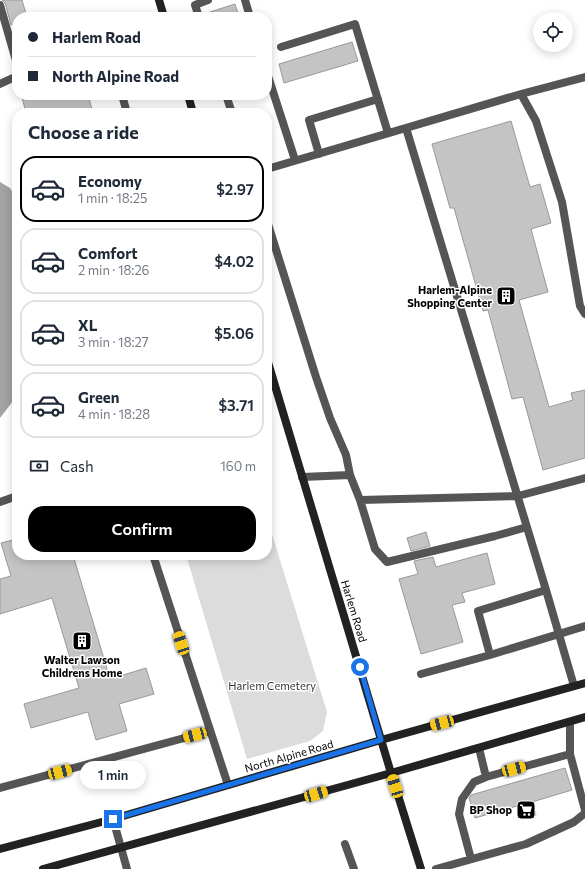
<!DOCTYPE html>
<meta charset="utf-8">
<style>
:root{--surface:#fff;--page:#f2f2f3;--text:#1f2937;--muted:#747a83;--line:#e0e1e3;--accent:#000}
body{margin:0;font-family:Commissioner,sans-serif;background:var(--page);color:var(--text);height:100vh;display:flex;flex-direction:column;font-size:15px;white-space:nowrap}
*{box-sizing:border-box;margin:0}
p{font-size:13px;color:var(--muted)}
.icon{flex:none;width:22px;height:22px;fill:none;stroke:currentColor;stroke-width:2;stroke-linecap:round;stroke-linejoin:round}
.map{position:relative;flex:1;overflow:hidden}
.sheet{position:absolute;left:12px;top:108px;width:260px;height:452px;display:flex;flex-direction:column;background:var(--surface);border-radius:16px;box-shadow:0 2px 10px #0003}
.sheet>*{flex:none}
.guide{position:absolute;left:12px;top:12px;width:260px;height:88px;border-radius:16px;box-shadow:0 2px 10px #0003;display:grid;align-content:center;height:88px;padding:0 16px;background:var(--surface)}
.tools{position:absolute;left:533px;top:12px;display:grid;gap:8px}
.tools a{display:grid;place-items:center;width:40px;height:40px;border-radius:50%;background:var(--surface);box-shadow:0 2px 10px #0003;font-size:20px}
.end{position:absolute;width:18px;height:18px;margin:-9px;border:5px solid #1a73e8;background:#fff;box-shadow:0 0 0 2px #fff}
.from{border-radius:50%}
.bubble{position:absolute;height:28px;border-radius:14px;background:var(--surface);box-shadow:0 2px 10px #0003;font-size:13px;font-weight:600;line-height:28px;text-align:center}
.car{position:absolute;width:12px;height:24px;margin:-12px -6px;border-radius:5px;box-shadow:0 0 3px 1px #0007;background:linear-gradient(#f5c518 24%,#345 0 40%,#f5c518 0 76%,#345 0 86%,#f5c518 0)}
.guide b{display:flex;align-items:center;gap:14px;height:38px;font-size:15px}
.guide b+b{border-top:1px solid var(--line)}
.guide i{width:10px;height:10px;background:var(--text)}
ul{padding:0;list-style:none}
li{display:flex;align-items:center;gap:12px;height:66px;margin:0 8px 6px;padding:0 8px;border:2px solid var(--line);border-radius:16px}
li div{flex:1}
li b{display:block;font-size:15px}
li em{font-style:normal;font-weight:600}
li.selected{border-color:var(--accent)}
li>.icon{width:36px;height:36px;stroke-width:1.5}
h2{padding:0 16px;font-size:18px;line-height:48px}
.pay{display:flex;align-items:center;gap:10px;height:44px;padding:0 16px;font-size:15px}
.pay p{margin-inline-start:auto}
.action{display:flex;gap:8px;margin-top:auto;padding:8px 16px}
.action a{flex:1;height:46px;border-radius:16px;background:var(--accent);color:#fff;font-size:16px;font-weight:600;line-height:46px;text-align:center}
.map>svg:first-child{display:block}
.green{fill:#dcdcdc}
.water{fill:#a3a3a3}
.building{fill:#c4c4c4;stroke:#999}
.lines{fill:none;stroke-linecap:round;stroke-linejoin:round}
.service{stroke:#555;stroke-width:8}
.minor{stroke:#555;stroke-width:8}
.secondary{stroke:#222;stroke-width:8}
.route{stroke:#1a73e8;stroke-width:5}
.labels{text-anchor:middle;stroke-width:3;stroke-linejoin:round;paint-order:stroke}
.poi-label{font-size:11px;font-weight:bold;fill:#000;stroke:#fff;text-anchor:end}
.street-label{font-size:11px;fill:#000;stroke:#fff}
.park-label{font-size:11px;fill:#333;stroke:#fff}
</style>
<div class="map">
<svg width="585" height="869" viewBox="0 0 585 869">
<rect width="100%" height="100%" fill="#fff"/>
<path class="green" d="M267,518L327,712L323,731L310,741L247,759L186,555H267Z"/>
<path class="water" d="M0,182L10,188L17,199V396L0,418Z"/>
<path class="building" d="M2,0H22L27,17H17V23L11,25L5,3Z
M235,4L239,17H204V14Z
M352,42L358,61L284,83L279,64Z
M31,95H88L93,113H26L22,97Z
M511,121L530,187L540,184L551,223L531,229L548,292L519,300L549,407L573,400L571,393L585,390V458L543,470L523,397L512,399L488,310L483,311L454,208H450L432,144Z
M426,532L430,546L411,551L407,538Z
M17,539V555H73L110,679L146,668L154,694L119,704L127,731L96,740L88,712L31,728L24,704L79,688L52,598L0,614V579L11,576L1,543Z
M487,553L495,584L462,593L465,602L452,605L463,642L421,654L399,579L418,574L414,561L433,557L436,567Z
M565,768L572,790L532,802L536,815L521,819L517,806L475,818L469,798L471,795Z"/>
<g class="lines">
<path class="service" d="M245,0L250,17
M0,5L17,64
M199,17L195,5L208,0
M281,47L355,24L388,133
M267,73L295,160
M0,84L17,76
M521,94L585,77
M122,95L127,113
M226,95L232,113
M406,128L546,590L574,686
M319,154L309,120L378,99
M267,169L521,94L536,121L562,202L580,306L585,314
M267,221L316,377L330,418L346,455L350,475L360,500L518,496L585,478
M302,477L350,475
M360,500L375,549L387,562L495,536L527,527
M0,502L17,496
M546,590L478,611L490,655L585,626
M421,674L490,655
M570,722V754L585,810
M486,777L570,754
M0,788L210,731
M113,819L127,869
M345,844L354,869
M471,859L459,814L462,799L474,782L486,777L479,748
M436,869L526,844L574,822L585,813"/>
<path class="minor" d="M153,555L228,785"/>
<path class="secondary" d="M159,0L164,17
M188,95L193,113
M267,359L391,773L421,869
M0,849L113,819L381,740L585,683
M43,869L391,773L585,717"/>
</g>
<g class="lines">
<path class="route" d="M113,819L381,740L360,667"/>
</g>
<defs>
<symbol id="building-square" viewBox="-11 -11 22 22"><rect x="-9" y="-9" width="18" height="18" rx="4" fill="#000" stroke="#fff"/><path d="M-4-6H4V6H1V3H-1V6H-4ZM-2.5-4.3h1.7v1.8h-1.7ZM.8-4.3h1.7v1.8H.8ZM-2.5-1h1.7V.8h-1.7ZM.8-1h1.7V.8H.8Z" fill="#fff"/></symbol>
<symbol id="supermarket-square" viewBox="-11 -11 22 22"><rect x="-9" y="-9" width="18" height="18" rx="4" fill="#000" stroke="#fff"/><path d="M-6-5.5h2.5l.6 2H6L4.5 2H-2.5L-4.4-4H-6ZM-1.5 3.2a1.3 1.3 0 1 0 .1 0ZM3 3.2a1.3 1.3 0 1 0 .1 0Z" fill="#fff"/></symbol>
</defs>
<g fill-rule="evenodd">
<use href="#building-square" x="495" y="285" width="22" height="22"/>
<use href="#building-square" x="71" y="630" width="22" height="22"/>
<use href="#supermarket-square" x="515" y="799" width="22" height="22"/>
</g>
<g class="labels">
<g class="poi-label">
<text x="492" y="294">Harlem-Alpine<tspan x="492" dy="13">Shopping Center</tspan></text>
<text x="82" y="664" text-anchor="middle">Walter Lawson<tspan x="82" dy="13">Childrens Home</tspan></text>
<text x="512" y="814">BP Shop</text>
</g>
<g class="street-label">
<text transform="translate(354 611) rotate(73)" y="4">Harlem Road</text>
<text transform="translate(289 756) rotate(-16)" y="4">North Alpine Road</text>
</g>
<g class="park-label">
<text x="272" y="690">Harlem Cemetery</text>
</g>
</g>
</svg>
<div class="tools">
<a><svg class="icon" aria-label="locate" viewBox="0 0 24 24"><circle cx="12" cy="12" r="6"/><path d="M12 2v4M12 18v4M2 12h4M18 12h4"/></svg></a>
</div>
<i class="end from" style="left:360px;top:667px"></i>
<i class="end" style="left:113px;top:819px"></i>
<div class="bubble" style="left:80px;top:761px;width:66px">1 min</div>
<i class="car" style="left:181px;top:643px;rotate:342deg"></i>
<i class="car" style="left:442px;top:723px;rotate:255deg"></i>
<i class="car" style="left:195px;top:735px;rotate:255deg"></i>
<i class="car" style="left:514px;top:769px;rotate:75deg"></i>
<i class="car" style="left:60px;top:772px;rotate:75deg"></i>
<i class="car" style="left:395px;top:786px;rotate:343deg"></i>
<i class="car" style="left:316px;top:794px;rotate:74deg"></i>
<div class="guide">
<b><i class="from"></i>Harlem Road</b>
<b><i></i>North Alpine Road</b>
</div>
<section class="sheet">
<h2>Choose a ride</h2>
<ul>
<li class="selected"><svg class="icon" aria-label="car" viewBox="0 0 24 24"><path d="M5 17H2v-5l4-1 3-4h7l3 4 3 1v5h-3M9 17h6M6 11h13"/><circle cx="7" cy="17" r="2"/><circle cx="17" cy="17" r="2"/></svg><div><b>Economy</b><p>1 min · 18:25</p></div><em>$2.97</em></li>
<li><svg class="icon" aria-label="car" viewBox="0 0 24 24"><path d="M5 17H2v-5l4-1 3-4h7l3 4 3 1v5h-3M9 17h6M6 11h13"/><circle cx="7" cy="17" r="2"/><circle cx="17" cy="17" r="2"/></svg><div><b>Comfort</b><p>2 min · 18:26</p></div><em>$4.02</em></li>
<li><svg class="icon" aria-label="car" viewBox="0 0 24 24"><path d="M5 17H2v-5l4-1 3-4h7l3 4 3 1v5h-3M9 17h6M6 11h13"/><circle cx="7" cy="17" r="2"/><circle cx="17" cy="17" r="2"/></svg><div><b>XL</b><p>3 min · 18:27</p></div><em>$5.06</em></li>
<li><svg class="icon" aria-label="car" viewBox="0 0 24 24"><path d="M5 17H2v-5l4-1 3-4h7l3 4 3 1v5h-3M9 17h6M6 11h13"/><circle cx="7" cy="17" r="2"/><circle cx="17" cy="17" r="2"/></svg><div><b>Green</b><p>4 min · 18:28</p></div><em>$3.71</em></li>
</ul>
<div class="pay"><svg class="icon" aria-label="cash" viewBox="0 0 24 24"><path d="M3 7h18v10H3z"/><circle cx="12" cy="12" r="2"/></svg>Cash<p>160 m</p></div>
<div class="action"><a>Confirm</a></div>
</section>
</div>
